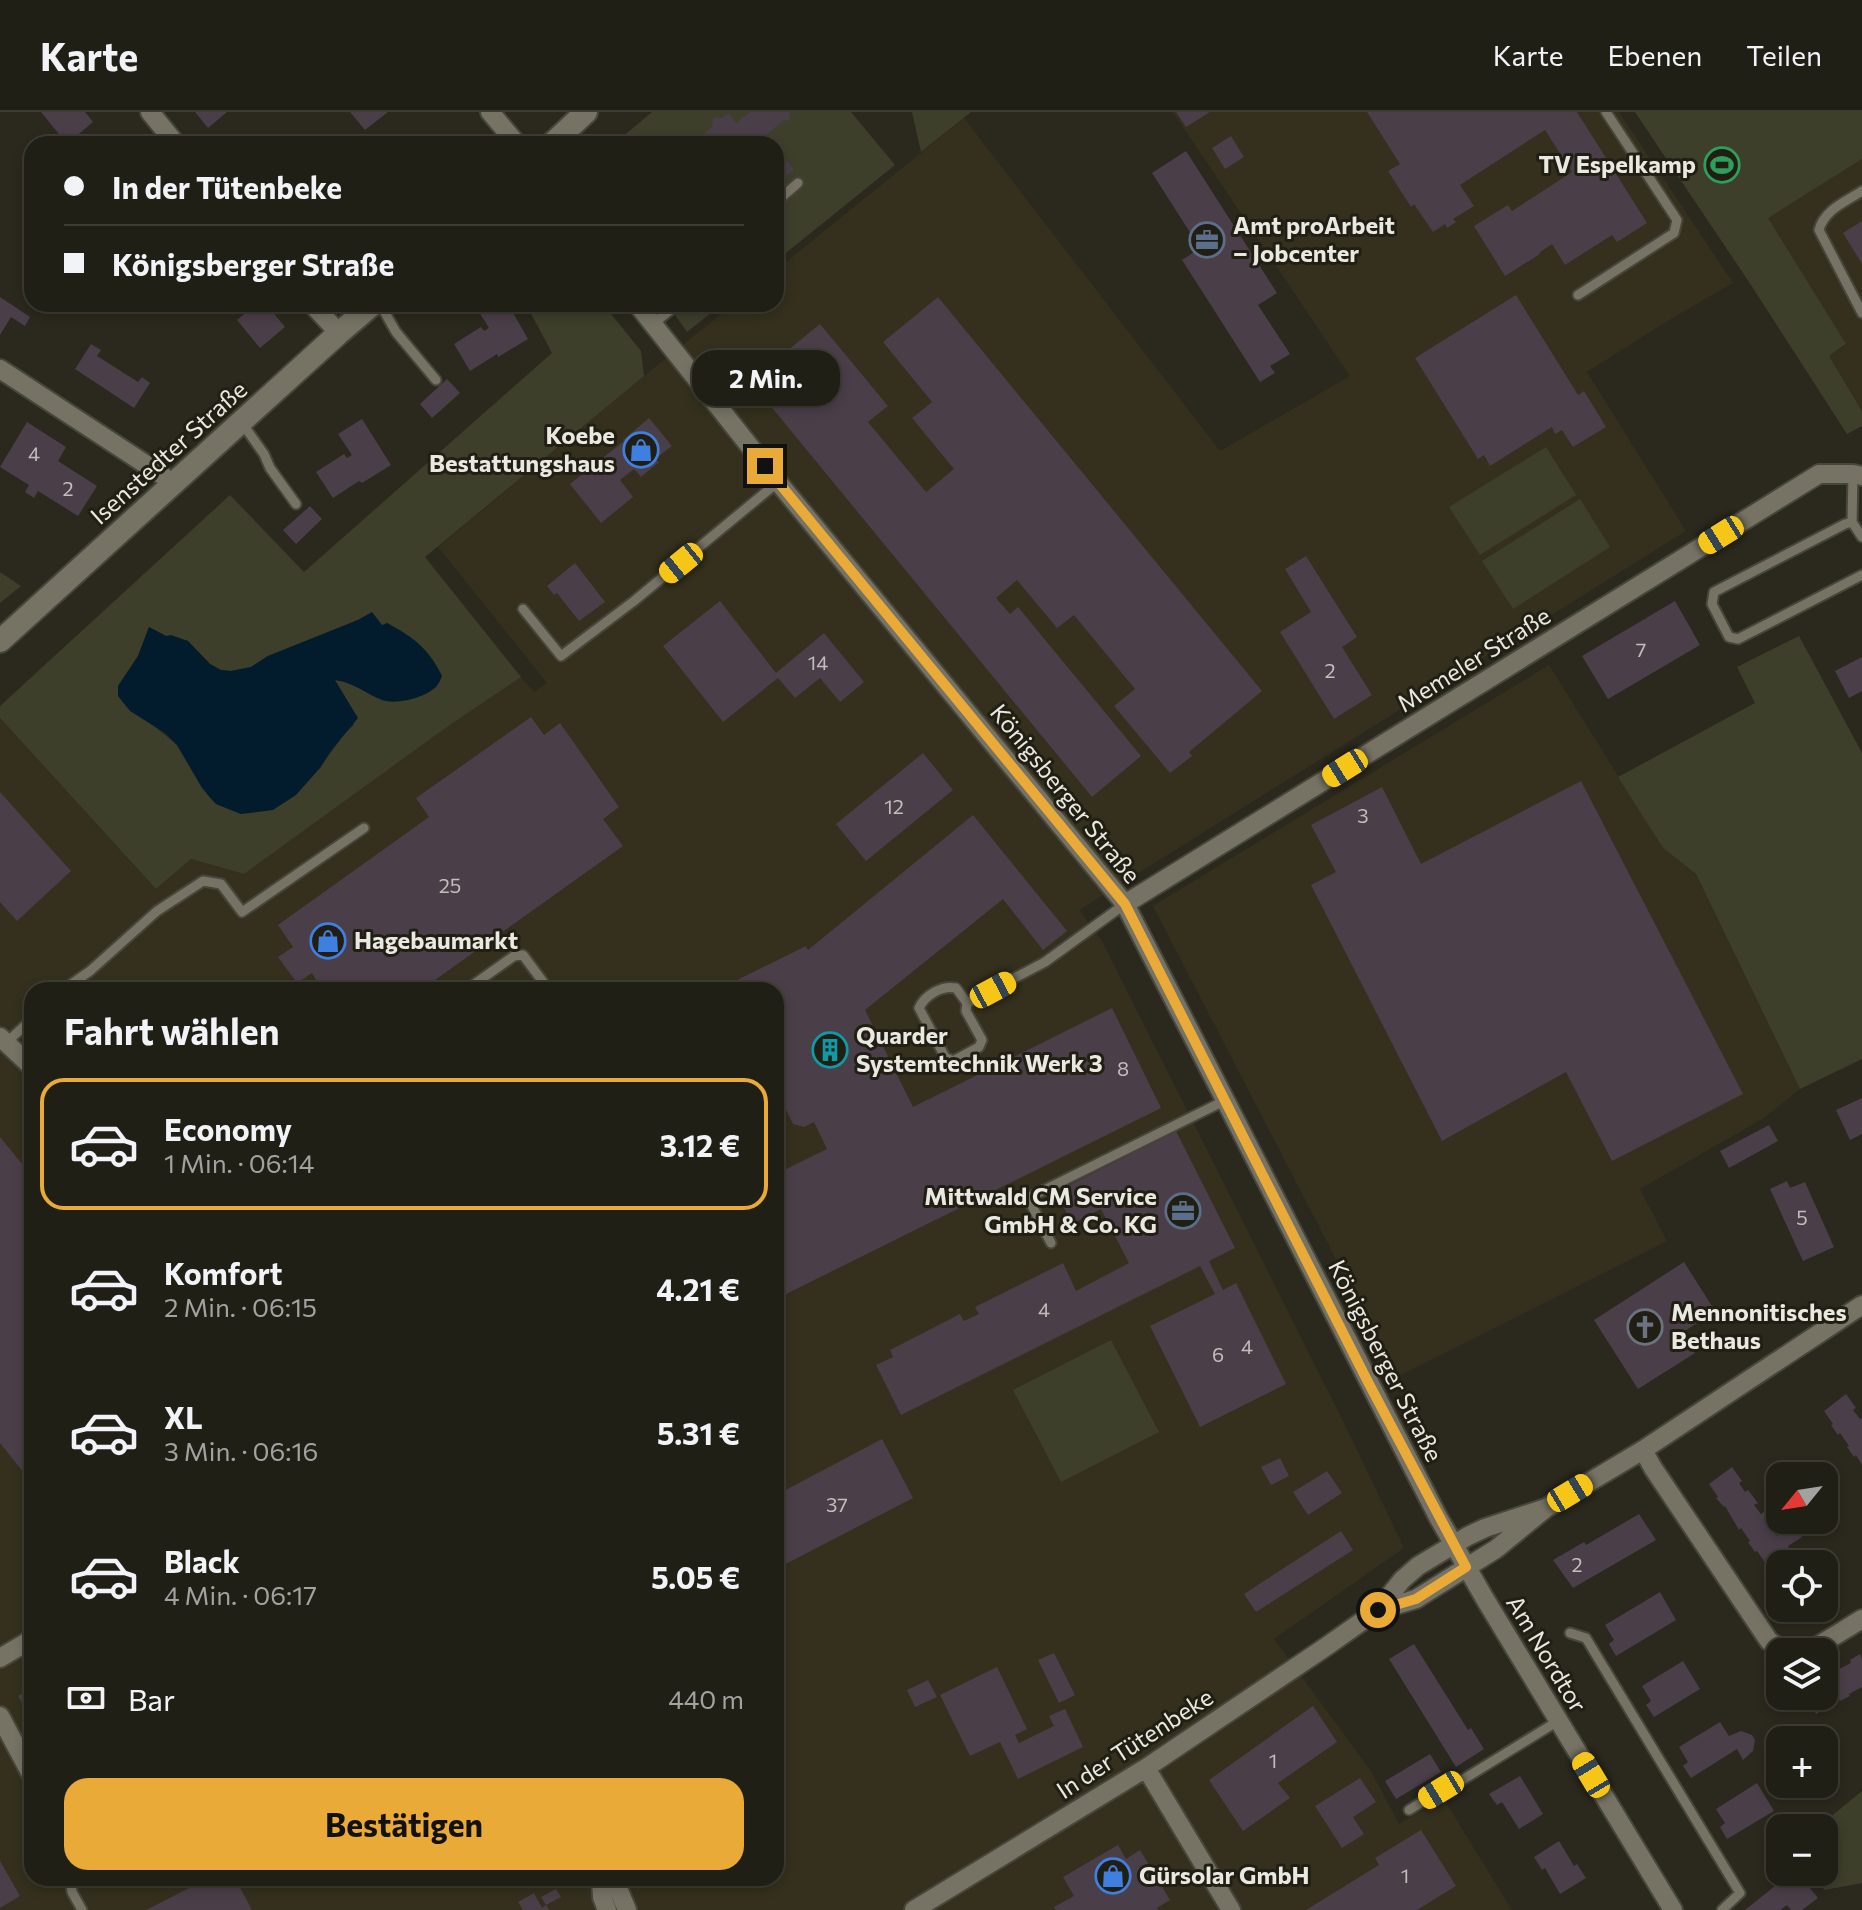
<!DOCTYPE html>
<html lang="de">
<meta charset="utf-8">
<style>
:root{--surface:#201f16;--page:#2d2c23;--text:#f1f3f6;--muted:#a2a2a1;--line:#3d3d35;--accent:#e9aa38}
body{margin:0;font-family:Commissioner,sans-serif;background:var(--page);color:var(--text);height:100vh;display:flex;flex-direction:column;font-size:30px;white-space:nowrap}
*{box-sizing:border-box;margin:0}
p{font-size:26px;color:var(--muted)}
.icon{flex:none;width:44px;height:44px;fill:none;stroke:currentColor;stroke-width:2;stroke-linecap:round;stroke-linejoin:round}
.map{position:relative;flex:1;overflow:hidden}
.drawer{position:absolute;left:24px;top:870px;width:760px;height:904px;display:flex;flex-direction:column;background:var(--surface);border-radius:24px;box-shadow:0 4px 12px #0003,0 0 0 2px var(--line)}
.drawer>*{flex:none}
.top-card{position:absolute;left:24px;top:24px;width:760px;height:176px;border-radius:24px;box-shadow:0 4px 12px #0003,0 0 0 2px var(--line);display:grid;align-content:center;height:176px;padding:0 40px;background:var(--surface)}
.needle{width:52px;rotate:240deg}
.controls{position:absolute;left:1766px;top:1350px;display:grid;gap:16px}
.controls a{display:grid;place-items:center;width:72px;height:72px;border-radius:16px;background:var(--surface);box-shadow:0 4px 12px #0003,0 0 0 2px var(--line);font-size:40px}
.end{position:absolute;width:36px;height:36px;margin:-18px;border:10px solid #e9aa38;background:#111;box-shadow:0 0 0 4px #111}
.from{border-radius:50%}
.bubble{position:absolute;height:56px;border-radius:24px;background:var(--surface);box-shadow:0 4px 12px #0003,0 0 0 2px var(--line);font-size:26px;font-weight:700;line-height:56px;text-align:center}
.car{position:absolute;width:24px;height:48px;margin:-24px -12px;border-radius:10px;box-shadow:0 0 6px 2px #0007;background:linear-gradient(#f5c518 24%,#345 0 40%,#f5c518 0 76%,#345 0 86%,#f5c518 0)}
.top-card b{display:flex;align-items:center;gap:28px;height:76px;font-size:30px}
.top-card b+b{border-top:2px solid var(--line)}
.top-card i{width:20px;height:20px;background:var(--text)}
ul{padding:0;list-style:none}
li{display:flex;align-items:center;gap:24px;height:132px;margin:0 16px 12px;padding:0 24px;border:4px solid transparent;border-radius:24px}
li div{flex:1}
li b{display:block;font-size:30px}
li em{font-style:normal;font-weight:700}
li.active{border-color:var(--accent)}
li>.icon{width:72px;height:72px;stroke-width:1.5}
h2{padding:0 40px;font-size:36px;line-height:96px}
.pay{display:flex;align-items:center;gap:20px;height:88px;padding:0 40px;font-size:30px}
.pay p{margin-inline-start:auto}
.button{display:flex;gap:16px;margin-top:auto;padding:16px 40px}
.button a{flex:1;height:92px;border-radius:24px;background:var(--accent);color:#111;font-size:32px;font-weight:700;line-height:92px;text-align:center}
header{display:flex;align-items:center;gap:48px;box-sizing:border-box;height:112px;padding:0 40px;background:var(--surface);border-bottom:2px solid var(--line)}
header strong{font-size:38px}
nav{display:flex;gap:44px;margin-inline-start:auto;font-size:28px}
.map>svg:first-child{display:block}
.built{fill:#34301d;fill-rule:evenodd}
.green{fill:#3d3f2b;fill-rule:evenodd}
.water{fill:#031c2d}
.building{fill:#4a3e48}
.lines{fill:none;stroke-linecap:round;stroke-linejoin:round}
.service-casing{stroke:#47463b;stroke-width:13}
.minor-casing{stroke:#47463b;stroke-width:22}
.tertiary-casing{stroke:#47463b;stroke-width:26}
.service{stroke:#767365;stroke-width:9}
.minor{stroke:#767365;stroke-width:18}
.tertiary{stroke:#767365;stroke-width:22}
.route{stroke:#e9aa38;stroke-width:10}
.labels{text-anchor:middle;stroke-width:6;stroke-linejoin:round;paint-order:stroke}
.number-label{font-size:20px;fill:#c2bebb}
.poi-label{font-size:24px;font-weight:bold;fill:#eae9e1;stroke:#211f13;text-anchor:start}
.street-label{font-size:24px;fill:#eae9e1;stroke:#211f13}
</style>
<header>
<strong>Karte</strong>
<nav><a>Karte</a><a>Ebenen</a><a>Teilen</a></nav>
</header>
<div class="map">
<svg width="1862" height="1798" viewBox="0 0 1862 1798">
<rect width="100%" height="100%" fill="#2b291d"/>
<path class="built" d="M1173,0H1619L1733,171L1669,208L1587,260L1686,419L1079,798L1102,829L1344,1311L1404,1436L1274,1527L1371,1659L1399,1712L1443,1686L1512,1798H0V606L156,777L191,747L244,762L447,615L521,565L534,580L547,571L438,435L644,264L734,192H776V158L964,6L1220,339L1350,264ZM32,878H776V1766H32Z
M1862,47V299L1829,244L1846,233L1767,106Z
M1549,553L1663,736L1696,762L1800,977L1764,1006L1640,1077L1667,1129L1397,1265L1153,794Z"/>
<path class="green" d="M652,0H851L895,53L776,149V32H614Z
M912,0H971L921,40Z
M1635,0H1862V47L1768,106L1846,232L1829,244L1862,299V314L1847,322L1751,173Z
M526,192H603L641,239L644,264L425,445L521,565L447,615L244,762L191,747L156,777L0,606V594L230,383L304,460L552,241ZM372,501L382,514L387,511C415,526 428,536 442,564L360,576L344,569L335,568L354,613L344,622L320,656L241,702L216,692L209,685L177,633L149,610L118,574L138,544L149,515L166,524L188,529L210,552L221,558L231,559L251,555L268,544L358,508Z
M667,192H722L687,220Z
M1546,335L1576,383L1480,443L1449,395Z
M1580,387L1610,435L1513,497L1482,449Z
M0,460L21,474L0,491Z
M1799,524L1862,641V947L1800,977L1696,762L1663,736L1618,665L1755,591L1737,555Z
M1111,1228L1159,1320L1061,1370L1013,1278Z
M1862,1679V1771L1824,1778L1817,1760H1824V1716H1817Z"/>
<path class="water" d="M372,500L382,513L387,511C414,526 428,536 442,564C441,567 438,573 436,575C424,586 397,593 382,588C366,582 353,570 335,568L358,606L330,640L320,656L296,683L273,698L241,702L216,692L202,676L177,633L165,621L130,599L118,584V574L138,544L149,515L166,524L171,523L188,529L210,552L221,558L231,559L251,555L268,544L358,508Z"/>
<path class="building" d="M41,0H85L93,10L67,32Z
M195,0H227L208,16Z
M350,0H388L365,18Z
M750,0H790L789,9L784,8L766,23L773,32H698L700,30L698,27L712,15L713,6H722L729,1L736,11Z
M1176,0H1210L1186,15Z
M1367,0H1577L1647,111L1617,130L1612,123L1565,153L1552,132L1539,141L1540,142L1505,164L1474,114L1508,93L1512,99L1572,60L1545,18L1460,73L1474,94L1453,107L1456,110L1447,116L1445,112L1433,120L1414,92L1411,95L1388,59L1400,52Z
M1231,24L1244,45L1225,57L1212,36Z
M776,36L794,58L782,67L784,70L776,76Z
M1186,39L1277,181L1258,193L1290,242L1270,254L1275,261L1260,270L1182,148L1200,136L1152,61Z
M1862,109V152L1843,121Z
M1516,183L1578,283L1584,279L1606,315L1573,335L1562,318L1555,322L1552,315L1490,354L1484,343L1478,347L1415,246Z
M0,185L30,205L25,214L11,205L0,223Z
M938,185L1262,579L1189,640L1192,644L1170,661L1114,594L1135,577L1074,503L1057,516L1017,468L996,486L1010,502L1018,495L1141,644L1092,685L750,269L820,212L888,294L868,310L926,380L954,357L912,306L932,290L883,230Z
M257,192H266L285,215L260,236L237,208Z
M481,192H508L528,227L498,245L497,242L470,259L454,232L481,215L484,219L489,216L476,195Z
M91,232L101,238L97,244L138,270L142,265L150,271L134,296L75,257Z
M447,267L460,281L432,306L420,292Z
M649,306L672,334L655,347L659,350L641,365L634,357L620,368L633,385L601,411L570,372L624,329L623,328Z
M362,307L391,353L362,371L359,369L333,386L316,360L344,342L347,346L352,343L338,322Z
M27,310L66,335L58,349L97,374L78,404L38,379L34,386L25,380L29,373L0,355Z
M310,394L322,407L296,432L283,418Z
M1306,444L1357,525L1342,535L1372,583L1334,607L1280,520L1311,500L1285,457Z
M575,451L605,490L579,509L557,481L554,483L547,474Z
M720,489L776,561L824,521L864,570L840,590L820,566L795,586L778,566L723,610L663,534Z
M1675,489L1700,533L1608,587L1582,544Z
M1862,545V579L1849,586L1835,559Z
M531,605L544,623L560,611L619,695L603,707L623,734L421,878H302L316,868L312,861L297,871L278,845L293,835L278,813L429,705L416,686Z
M923,641L953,678L866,749L836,712Z
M1581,669L1743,982L1612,1049L1566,960L1442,1029L1311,773L1336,760L1311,713L1382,675L1421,752Z
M0,680L71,759L17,809L0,790Z
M973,703L1067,819L1043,838L1003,787L865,898L913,995L1112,896L1161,996L776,1187V1062L827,1037L814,1010L804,1015L793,1012L776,977V878H727L725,874L806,834L808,838Z
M1862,986V1022L1850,1028L1836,998Z
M1769,1013L1778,1029L1729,1056L1720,1039Z
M1176,1019L1235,1136L1209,1149L1223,1178L1236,1171L1286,1272L1200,1315L1150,1214L1215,1182L1200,1154L901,1303L876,1253L893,1245L890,1238L960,1202L964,1209L979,1202L975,1195L1063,1151L1076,1179L1129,1151L1101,1097L1072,1112L1056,1080Z
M0,1025L32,1064V1371L0,1331Z
M1787,1069L1790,1076L1805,1070L1834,1135L1803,1149L1770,1077Z
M1684,1150L1715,1199L1682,1221L1695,1241L1638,1277L1594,1208Z
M1846,1282L1856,1296L1853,1298L1860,1307L1862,1306V1353L1856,1343L1854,1345L1847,1335L1849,1334L1840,1321L1838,1323L1831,1313L1833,1312L1824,1299Z
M882,1327L913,1386L776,1457V1383Z
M1280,1346L1289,1364L1271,1373L1261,1355Z
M1732,1355L1742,1369L1739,1371L1745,1380L1748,1378L1758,1391L1754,1393L1761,1402L1764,1400L1773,1413L1770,1415L1777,1424L1793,1413L1802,1425L1788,1434L1789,1436L1786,1438L1793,1447L1796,1445L1800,1452H1780V1471L1773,1461L1771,1463L1764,1453L1766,1452L1757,1439L1755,1440L1748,1430L1750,1429L1741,1416L1739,1418L1725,1394L1724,1395L1716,1386L1718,1385L1709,1372Z
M1327,1359L1342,1381L1308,1403L1293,1380Z
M1639,1402L1656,1428L1573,1476L1553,1448L1584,1430L1586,1433Z
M1341,1419L1353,1438L1256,1500L1244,1482Z
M1660,1480L1676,1508L1616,1544L1609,1532L1614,1528L1605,1513Z
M1798,1496H1818L1803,1507L1796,1497Z
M1414,1532L1468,1618L1471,1616L1484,1637L1456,1655L1389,1547Z
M1054,1541L1075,1583L1059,1591L1038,1548Z
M1860,1542L1862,1547V1575L1849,1582L1850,1584L1840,1589L1839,1587L1816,1602L1807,1584H1824V1565L1827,1564L1825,1561L1835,1555L1837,1558L1851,1551L1850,1548Z
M1683,1549L1700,1577L1654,1605L1646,1593L1651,1589L1642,1574Z
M997,1555L1027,1617L1015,1623L1019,1631L1054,1614L1049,1604L1065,1597L1083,1635L1018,1667L1000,1630L970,1644L940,1583Z
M928,1568L937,1585L915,1595L907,1578Z
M32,1576V1607L18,1584Z
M1313,1594L1337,1630L1278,1671L1290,1686L1243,1719L1209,1668Z
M1720,1610L1729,1624L1741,1619L1752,1623L1755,1628L1753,1639L1743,1648L1737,1637L1691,1666L1683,1654L1688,1650L1679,1635Z
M1430,1642L1441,1660L1396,1687L1385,1669Z
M1520,1664L1543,1702L1519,1717L1502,1690L1497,1693L1489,1682Z
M1360,1666L1376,1690L1353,1705L1364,1722L1342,1736L1315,1694Z
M1757,1671L1774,1699L1727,1727L1720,1715L1725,1711L1716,1697Z
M1421,1718L1456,1774L1417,1798H1306L1379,1753L1375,1746Z
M1559,1729L1574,1754L1577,1752L1586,1766L1560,1782L1545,1756L1542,1758L1534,1745Z
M1118,1733L1126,1747L1140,1738L1170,1788L1157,1796L1158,1798H1056L1054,1795L1074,1784L1063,1765Z
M0,1749L20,1784L0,1796Z
M1793,1760H1797L1818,1786L1802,1798H1791L1787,1793L1780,1798H1745L1780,1770L1778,1768L1783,1764L1785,1766Z
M209,1766H235L252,1798H146Z
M556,1777L561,1785L546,1793L541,1785Z
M534,1781L542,1796L546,1793L549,1798H523L518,1790Z"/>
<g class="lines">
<defs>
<path id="service" d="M1862,79C1845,90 1824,98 1819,118L1862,201
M776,90L798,71
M1578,183L1674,121L1677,108L1606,0
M380,192L396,220L436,268
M653,212L678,192
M242,311L264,342L270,356L296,392
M1852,410L1853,362
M1862,425L1852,410L1845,412L1714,480L1712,492L1729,525L1738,527L1862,463
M523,497L561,544L634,489L778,370
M63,878L90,859L157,799L203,769L221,772L242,800L364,716
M466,878L514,844L523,843L549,878
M967,891L956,876C942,873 925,883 919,896L945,945L953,949L979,935L982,928L966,899L967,891L1045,850L1125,792
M6,931L32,907
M1051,1131L1028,1086L1224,989
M1570,1521L1586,1526L1740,1781L1722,1798
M1409,1698L1441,1678H1446L1558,1609
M70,1766L72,1780L82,1798"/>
<path id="minor" d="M150,0L176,32
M490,0L517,32
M312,192L339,221
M637,192L778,370L1125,792L1438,1405L1485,1487L1673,1798
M0,257L162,363L172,373
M1125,792L1819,362H1853L1862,364
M0,925L32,955
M1643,1338L1653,1356L1769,1529L1786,1540
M1379,1498L1416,1487L1496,1437L1546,1396L1643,1338L1862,1193
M1808,1540L1862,1507
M0,1546L32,1527
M0,1604L32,1664
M1146,1656L1231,1798
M601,1766L602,1785L607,1798
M607,1766L620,1781L627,1798
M914,1798L1146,1656L1327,1534L1378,1498L1402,1468L1418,1454L1468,1424L1485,1416L1546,1396"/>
<path id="tertiary" d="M552,32L586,0
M0,529L339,221L373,192"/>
</defs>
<use href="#service" class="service-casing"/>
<use href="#minor" class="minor-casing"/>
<use href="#tertiary" class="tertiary-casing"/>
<use href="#service" class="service"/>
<use href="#minor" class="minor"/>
<use href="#tertiary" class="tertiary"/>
</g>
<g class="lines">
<path class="route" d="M765,354L1125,792L1368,1270L1466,1455L1416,1487L1378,1498"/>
</g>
<defs>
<symbol id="stadium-ring" viewBox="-11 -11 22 22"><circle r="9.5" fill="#211f13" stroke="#2e9e5b" stroke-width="1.5"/><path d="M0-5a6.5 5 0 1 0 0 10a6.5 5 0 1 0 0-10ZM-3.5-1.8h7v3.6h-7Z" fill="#2e9e5b"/></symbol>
<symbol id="office-ring" viewBox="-11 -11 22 22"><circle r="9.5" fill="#211f13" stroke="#5c6f8a" stroke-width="1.5"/><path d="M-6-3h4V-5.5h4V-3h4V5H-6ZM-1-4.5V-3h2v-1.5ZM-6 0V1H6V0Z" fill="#5c6f8a"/></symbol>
<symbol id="shop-ring" viewBox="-11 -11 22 22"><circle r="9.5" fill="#211f13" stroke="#3f7fe0" stroke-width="1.5"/><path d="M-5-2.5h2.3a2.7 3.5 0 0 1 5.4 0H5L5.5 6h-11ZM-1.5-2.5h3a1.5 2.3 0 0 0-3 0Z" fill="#3f7fe0"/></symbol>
<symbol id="building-ring" viewBox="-11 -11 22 22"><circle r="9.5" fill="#211f13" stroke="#0f9aa8" stroke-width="1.5"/><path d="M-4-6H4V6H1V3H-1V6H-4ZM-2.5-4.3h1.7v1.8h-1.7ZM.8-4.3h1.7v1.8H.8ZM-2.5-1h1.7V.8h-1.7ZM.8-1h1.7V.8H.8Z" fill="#0f9aa8"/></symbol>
<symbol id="church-ring" viewBox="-11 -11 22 22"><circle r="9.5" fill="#211f13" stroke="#6b7280" stroke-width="1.5"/><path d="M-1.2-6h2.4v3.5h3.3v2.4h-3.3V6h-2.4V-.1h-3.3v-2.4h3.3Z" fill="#6b7280"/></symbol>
</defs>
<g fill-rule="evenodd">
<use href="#stadium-ring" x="1702" y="33" width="40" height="40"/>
<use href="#office-ring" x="1187" y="108" width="40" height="40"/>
<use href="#shop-ring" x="621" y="318" width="40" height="40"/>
<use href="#shop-ring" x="308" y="809" width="40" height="40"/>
<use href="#building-ring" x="810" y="918" width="40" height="40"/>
<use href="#office-ring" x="1163" y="1079" width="40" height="40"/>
<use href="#church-ring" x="1625" y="1195" width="40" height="40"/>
<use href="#shop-ring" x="1093" y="1744" width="40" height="40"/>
</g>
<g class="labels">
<g class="number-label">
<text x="34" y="349">4</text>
<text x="68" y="384">2</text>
<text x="1641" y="545">7</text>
<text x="818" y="558">14</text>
<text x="1330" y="566">2</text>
<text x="894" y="702">12</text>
<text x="1363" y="711">3</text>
<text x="450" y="781">25</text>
<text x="1123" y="964">8</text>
<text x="1802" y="1113">5</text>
<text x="1044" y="1205">4</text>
<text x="1247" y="1242">4</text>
<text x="1218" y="1250">6</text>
<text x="837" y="1400">37</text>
<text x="1577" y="1460">2</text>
<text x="1273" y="1656">1</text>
<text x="1405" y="1771">1</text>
</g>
<g class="poi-label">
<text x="1696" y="61" text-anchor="end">TV Espelkamp</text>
<text x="1233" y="122">Amt proArbeit<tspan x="1233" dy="28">– Jobcenter</tspan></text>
<text x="615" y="332" text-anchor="end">Koebe<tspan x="615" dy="28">Bestattungshaus</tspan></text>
<text x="354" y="837">Hagebaumarkt</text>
<text x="856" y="932">Quarder<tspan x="856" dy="28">Systemtechnik Werk 3</tspan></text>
<text x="1157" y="1093" text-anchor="end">Mittwald CM Service<tspan x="1157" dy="28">GmbH &amp; Co. KG</tspan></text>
<text x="1671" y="1209">Mennonitisches<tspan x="1671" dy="28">Bethaus</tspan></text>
<text x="1139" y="1772">Gürsolar GmbH</text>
</g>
<g class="street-label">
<text transform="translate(169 341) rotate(-42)" y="8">Isenstedter Straße</text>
<text transform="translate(1474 548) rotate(-32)" y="8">Memeler Straße</text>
<text transform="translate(1065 682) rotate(51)" y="8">Königsberger Straße</text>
<text transform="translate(1385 1249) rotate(63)" y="8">Königsberger Straße</text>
<text transform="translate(1546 1542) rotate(59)" y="8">Am Nordtor</text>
<text transform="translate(1135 1632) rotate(-33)" y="8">In der Tütenbeke</text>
</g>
</g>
</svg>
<div class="controls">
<a><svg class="needle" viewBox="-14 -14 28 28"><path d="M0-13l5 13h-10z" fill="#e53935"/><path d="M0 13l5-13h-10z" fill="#a2a2a1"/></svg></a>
<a><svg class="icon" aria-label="locate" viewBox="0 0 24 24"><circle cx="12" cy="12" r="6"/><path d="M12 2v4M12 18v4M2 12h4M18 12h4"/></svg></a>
<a><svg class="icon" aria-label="layers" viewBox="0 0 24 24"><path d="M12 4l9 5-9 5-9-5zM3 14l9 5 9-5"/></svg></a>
<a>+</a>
<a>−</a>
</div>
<i class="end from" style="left:1378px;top:1498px"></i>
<i class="end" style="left:765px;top:354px"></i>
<div class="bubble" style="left:692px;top:238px;width:148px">2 Min.</div>
<i class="car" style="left:1721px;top:423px;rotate:238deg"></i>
<i class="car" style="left:681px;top:451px;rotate:231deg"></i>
<i class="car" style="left:1345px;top:656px;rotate:238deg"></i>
<i class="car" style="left:993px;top:878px;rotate:62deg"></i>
<i class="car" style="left:1570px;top:1381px;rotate:59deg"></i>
<i class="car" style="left:1591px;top:1663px;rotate:329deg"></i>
<i class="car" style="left:1441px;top:1678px;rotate:239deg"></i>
<div class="top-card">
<b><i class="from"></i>In der Tütenbeke</b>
<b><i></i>Königsberger Straße</b>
</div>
<section class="drawer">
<h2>Fahrt wählen</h2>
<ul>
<li class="active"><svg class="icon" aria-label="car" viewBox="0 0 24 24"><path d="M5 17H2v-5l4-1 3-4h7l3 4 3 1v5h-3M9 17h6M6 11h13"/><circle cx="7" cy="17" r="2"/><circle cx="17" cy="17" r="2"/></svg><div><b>Economy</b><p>1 Min. · 06:14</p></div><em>3.12 €</em></li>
<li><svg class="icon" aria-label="car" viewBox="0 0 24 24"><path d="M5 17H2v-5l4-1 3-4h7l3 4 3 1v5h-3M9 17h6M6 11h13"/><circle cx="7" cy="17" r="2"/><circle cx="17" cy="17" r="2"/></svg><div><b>Komfort</b><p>2 Min. · 06:15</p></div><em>4.21 €</em></li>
<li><svg class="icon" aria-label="car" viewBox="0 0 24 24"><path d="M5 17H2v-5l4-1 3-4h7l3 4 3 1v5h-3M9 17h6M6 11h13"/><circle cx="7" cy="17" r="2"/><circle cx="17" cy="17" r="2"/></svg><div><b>XL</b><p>3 Min. · 06:16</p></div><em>5.31 €</em></li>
<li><svg class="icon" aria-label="car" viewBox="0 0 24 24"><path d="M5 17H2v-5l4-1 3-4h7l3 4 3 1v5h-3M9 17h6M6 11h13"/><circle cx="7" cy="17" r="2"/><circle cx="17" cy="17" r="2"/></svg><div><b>Black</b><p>4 Min. · 06:17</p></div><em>5.05 €</em></li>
</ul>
<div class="pay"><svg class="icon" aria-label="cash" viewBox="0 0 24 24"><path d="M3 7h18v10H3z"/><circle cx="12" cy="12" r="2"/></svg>Bar<p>440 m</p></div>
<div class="button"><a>Bestätigen</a></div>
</section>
</div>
